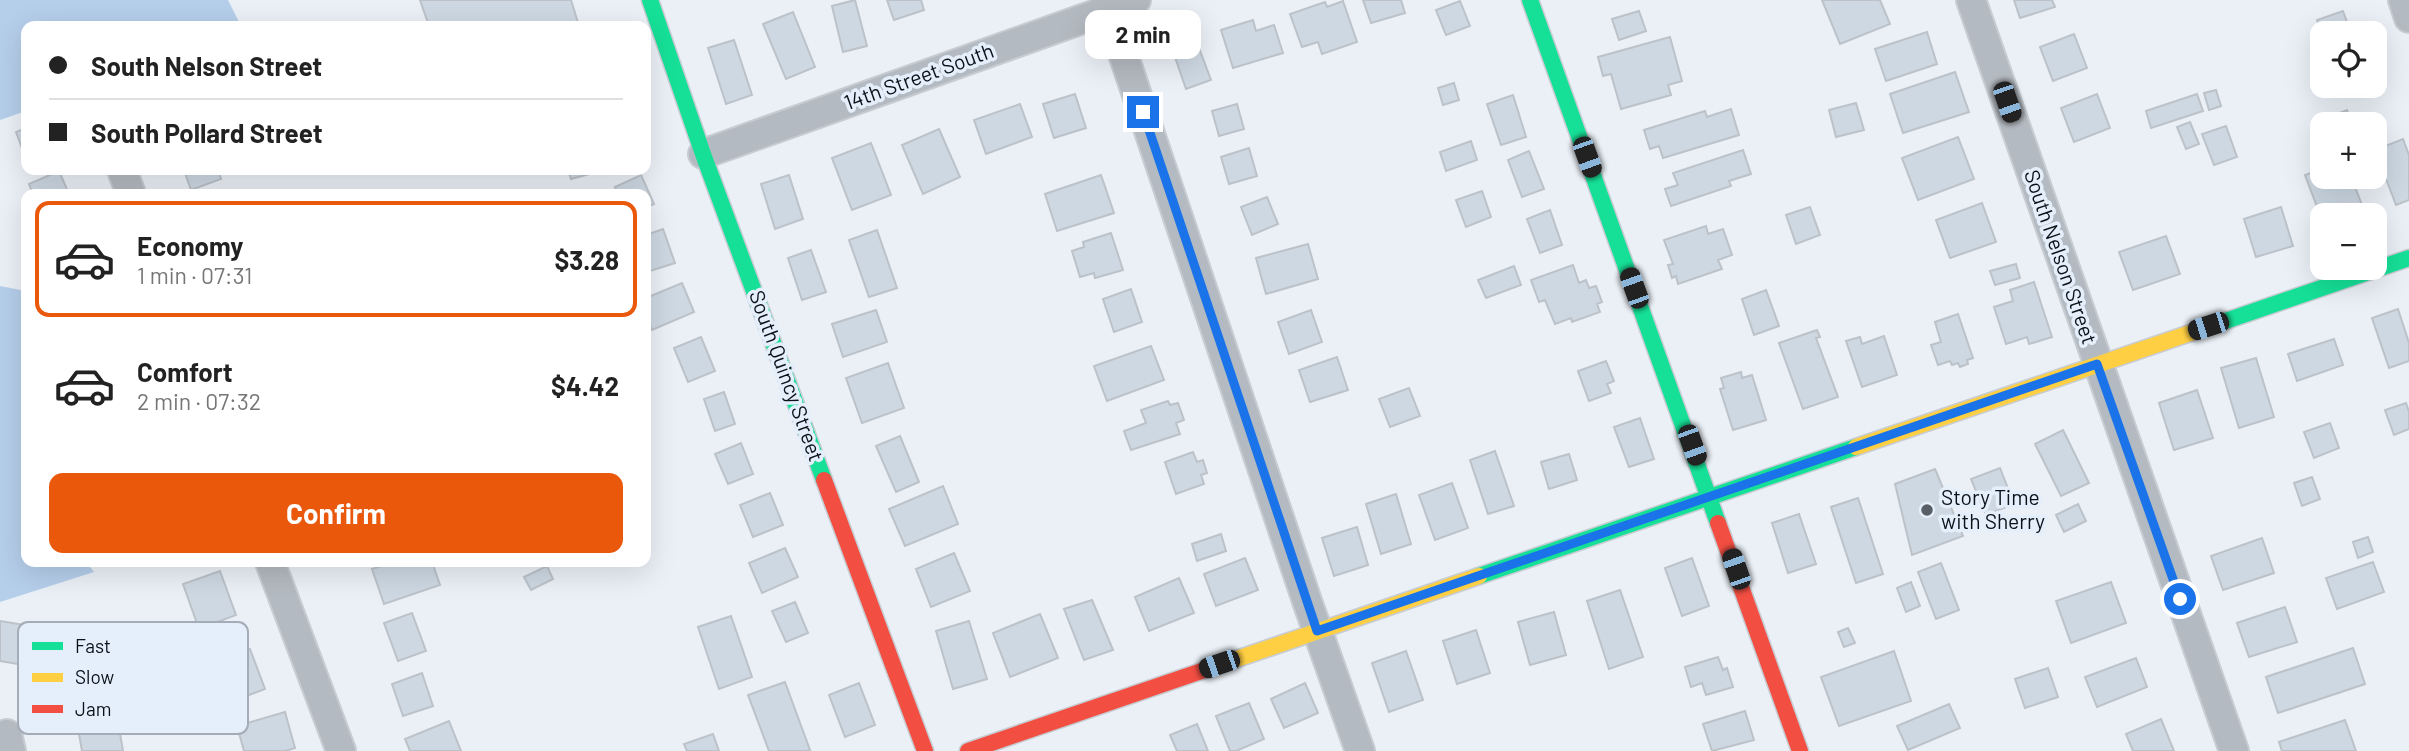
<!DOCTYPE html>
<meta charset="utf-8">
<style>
:root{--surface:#fff;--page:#f2f2f2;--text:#222;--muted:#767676;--line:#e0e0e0;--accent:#ea580c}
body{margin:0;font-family:Barlow,sans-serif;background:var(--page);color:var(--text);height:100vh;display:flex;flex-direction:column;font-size:26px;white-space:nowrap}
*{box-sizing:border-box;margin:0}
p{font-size:23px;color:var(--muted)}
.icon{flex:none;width:38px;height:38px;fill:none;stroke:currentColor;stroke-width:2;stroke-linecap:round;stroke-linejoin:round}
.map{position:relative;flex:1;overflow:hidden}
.details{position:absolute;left:21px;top:189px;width:630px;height:378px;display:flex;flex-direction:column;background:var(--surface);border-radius:14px;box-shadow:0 7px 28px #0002}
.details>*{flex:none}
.hud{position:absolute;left:21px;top:21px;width:630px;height:154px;border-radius:14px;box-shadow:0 7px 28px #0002;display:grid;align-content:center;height:154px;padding:0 28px;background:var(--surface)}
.fabs{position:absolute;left:2310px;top:21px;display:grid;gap:14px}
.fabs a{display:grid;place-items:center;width:77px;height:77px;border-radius:14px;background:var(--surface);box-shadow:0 7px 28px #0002;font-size:35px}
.end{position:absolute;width:32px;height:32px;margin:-16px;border:9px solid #1a73e8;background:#fff;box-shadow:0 0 0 4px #fff}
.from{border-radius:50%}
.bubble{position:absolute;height:49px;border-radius:14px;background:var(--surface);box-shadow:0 7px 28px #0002;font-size:23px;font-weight:700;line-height:49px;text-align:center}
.car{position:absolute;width:21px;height:42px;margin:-21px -10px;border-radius:9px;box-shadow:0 0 5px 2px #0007;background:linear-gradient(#222 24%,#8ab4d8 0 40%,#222 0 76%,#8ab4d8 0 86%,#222 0)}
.hud b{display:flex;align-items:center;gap:24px;height:66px;font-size:26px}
.hud b+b{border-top:2px solid var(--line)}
.hud i{width:18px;height:18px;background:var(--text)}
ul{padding:12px 0 0;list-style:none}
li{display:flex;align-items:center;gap:21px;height:116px;margin:0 14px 10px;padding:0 14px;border:4px solid transparent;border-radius:14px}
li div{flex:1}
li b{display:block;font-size:26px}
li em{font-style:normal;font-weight:700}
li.selected{border-color:var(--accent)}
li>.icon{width:63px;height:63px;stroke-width:1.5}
.button{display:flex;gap:14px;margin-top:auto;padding:14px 28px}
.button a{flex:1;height:80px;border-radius:14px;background:var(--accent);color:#fff;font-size:28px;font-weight:700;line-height:80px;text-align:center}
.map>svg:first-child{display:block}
.forest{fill:#b5ceea}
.building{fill:#cdd8e3;stroke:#bcc2c8;stroke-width:2}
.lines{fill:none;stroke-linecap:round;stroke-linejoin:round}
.street-casing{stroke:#c7ccd2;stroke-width:32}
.fast-casing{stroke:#c7ccd2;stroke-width:19}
.slow-casing{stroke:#c7ccd2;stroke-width:19}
.jam-casing{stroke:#c7ccd2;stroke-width:19}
.street{stroke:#b4bac1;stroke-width:28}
.fast{stroke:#16e098;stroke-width:16}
.slow{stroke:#ffcf43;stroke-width:16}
.jam{stroke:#f24e42;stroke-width:16}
.route{stroke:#1a73e8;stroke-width:9}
.poi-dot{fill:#595f66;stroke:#e5effb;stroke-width:2.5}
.labels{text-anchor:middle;stroke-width:7;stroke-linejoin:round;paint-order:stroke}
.street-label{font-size:21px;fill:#0b1118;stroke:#e5effb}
.poi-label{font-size:21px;fill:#0b1118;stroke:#e5effb;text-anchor:start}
.key{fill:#e5effb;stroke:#a4acb7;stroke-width:2}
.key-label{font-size:19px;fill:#0b1118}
</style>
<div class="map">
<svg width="2409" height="751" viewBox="0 0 2409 751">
<rect width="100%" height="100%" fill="#eaf0f6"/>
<path class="forest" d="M0,0H228L241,26H26V111L0,120Z
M0,286L26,291V562H86L94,572L0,602Z"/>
<path class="building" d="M420,0H571L579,26H429Z
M855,0L867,46L843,52L832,6Z
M887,0H921L924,10L894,20Z
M1363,0H1401L1405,13L1371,23Z
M1822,0H1880L1890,24L1840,44Z
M2014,0H2052L2055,7L2020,18Z
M1343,1L1357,42L1322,54L1318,42L1302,47L1290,14L1325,2L1327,7Z
M1460,1L1470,26L1446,35L1436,10Z
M1639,11L1646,31L1619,40L1612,19Z
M2343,11L2351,33L2322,34L2317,20Z
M793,12L815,67L786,79L763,24Z
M1253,20L1256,31L1274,25L1283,53L1233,68L1221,30Z
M1927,32L1937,64L1886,81L1875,49Z
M2074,34L2087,68L2053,81L2040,47Z
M1670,37L1682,81L1668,85L1671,95L1621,109L1611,74L1603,76L1598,57Z
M734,40L752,95L726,104L708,48Z
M1199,48L1211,80L1186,89L1175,57Z
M1955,72L1969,112L1903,133L1890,94Z
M1454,83L1459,100L1443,105L1438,88Z
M2216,90L2221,106L2209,110L2204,93Z
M1075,94L1086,128L1054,138L1043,104Z
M2097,94L2110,128L2074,142L2061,108Z
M2197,94L2203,111L2151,128L2146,111Z
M1513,95L1526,137L1501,145L1487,104Z
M1856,103L1864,130L1836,137L1829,110Z
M1020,104L1032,137L986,154L974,120Z
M1237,104L1244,129L1219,136L1212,111Z
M1731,109L1739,135L1663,158L1659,146L1650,149L1644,130L1705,111L1707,117Z
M2347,110L2352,124H2323L2321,120Z
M2190,122L2199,144L2186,149L2177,127Z
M2226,126L2237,157L2214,165L2202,134Z
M26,128V159L16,132Z
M939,129L960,177L923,194L902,145Z
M1958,137L1974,179L1918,200L1902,158Z
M2403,139L2409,155V200L2396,205L2375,150Z
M1471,141L1477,160L1446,171L1440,152Z
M871,143L891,195L852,210L832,158Z
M1249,148L1257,176L1229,184L1221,157Z
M1743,150L1751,174L1729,181L1731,186L1671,206L1665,189L1678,185L1673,173Z
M1529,151L1544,189L1522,197L1508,160Z
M2322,169V177H2351L2366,215H2322V220L2305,175Z
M184,170H218L221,179L191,190Z
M568,170H604L571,179Z
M59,171L69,194H33L29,184Z
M641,175L654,204L646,208V194H618L615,187Z
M789,175L803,219L775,229L761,184Z
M1101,175L1114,213L1057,231L1045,194Z
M1482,191L1491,217L1466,227L1456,200Z
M1267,197L1278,224L1252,235L1241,207Z
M1982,203L1996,242L1950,258L1936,220Z
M1810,207L1820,235L1796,244L1786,215Z
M2281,207L2293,246L2256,257L2244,219Z
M1550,210L1562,245L1540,253L1527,219Z
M1706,226L1708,234L1723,229L1732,255L1718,260L1722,269L1678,284L1676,276L1672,278L1668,265L1673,264L1664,240Z
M663,229L675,263L647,272L646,235Z
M877,230L897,288L869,297L849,240Z
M1111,233L1123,270L1095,278L1094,273L1080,277L1072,251L1084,247L1083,242Z
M2166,236L2180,274L2133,290L2119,252Z
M1308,244L1318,279L1266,294L1256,258Z
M811,250L826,292L802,300L788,258Z
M2016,264L2020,278L1995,285L1990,271Z
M1573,265L1579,283L1586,280L1589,288L1596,286L1602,302L1597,304L1600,312L1572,322L1571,318L1555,324L1545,300L1539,302L1531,280Z
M1514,266L1521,285L1486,298L1478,280Z
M2034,282L2052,337L2029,344L2027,337L2006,344L1994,307L2013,301L2010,290Z
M682,283L694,312L652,330L646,315V298Z
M1131,289L1142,322L1114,332L1103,299Z
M1766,290L1779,326L1754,335L1742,299Z
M2398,309L2409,343V361L2389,368L2372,318Z
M876,310L887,342L843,357L832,324Z
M1311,310L1322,342L1289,354L1278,322Z
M1958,314L1973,358L1967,360L1968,364L1960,367L1958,363L1952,365L1950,361L1938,365L1931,345L1941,342L1935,322Z
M1817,330L1820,337L1816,338L1838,397L1803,409L1779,343Z
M1884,336L1897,375L1862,387L1846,341L1860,337L1862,344Z
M701,337L715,371L688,382L674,348Z
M2334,339L2343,365L2297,381L2288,354Z
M1151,346L1164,380L1107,401L1094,366Z
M1337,357L1348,390L1310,402L1299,370Z
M2256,358L2274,417L2239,428L2221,368Z
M1606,361L1614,381L1607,384L1611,393L1589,401L1578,371Z
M888,363L904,408L862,423L846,378Z
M1741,372L1742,378L1752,375L1766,420L1733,430L1720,389L1724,388L1721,378Z
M1409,388L1420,416L1390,427L1379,399Z
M2197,390L2213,438L2174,450L2159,403Z
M724,392L735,424L715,431L704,399Z
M1168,401L1170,405L1178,403L1184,420L1176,423L1180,434L1131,450L1124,431L1146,423L1141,410Z
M2406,403L2409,412V429L2394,435L2385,410Z
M1640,418L1654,459L1629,467L1614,427Z
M2330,423L2339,448L2314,458L2304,432Z
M2063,430L2089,483L2061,496L2035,444Z
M900,436L919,482L896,492L876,446Z
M741,443L753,474L728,484L715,454Z
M1495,451L1514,506L1488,514L1470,460Z
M1193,452L1197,462L1203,460L1207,473L1201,475L1204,484L1176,494L1165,462Z
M1569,454L1577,480L1549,489L1541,462Z
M2000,468L2014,504L1986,515L1971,479Z
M1935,469L1963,536L1912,555L1895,484Z
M2312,477L2320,499L2302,506L2294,483Z
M1452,483L1468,528L1435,540L1419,495Z
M943,486L958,524L905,546L889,509Z
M770,493L783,525L753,537L740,505Z
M1396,494L1411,544L1381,554L1366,504Z
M1858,498L1883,574L1856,583L1831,507Z
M2078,504L2086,521L2064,532L2056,515Z
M1799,514L1816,564L1788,573L1772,523Z
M1357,527L1368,565L1334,576L1322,538Z
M1221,534L1226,551L1197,561L1192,544Z
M2368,537L2373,552L2358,558L2353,542Z
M2262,538L2274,573L2223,590L2211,556Z
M785,548L798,577L762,593L749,563Z
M954,553L970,591L931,607L916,569Z
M1245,558L1258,590L1216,606L1204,574Z
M1692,558L1709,606L1682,616L1665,568Z
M394,562H432L440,585L384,604L372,569Z
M2373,562L2384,592L2337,609L2326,578Z
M1941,563L1959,610L1936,619L1918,572Z
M547,566L553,579L531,590L524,577Z
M220,571L236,615L199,629L183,584Z
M1179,578L1194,613L1149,631L1135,597Z
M1911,582L1920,606L1906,612L1897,588Z
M2111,582L2126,623L2071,643L2056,601Z
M1620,590L1643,657L1609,669L1587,601Z
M1092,600L1113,650L1084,660L1064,609Z
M795,602L808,633L786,642L772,611Z
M2285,607L2297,642L2249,657L2237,623Z
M1554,612L1566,655L1530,665L1518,622Z
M412,613L426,651L398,661L384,623Z
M1040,614L1058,658L1010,677L993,633Z
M731,616L752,677L719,689L698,627Z
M0,621L37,627L30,666L0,661Z
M969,621L987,679L953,689L936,631Z
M1848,628L1855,643L1844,647L1838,632Z
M1476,630L1490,673L1457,684L1443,641Z
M2353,648L2365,684L2278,713L2266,677Z
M250,649L265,689L228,703L213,663Z
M1406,651L1423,700L1389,712L1372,663Z
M1894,651L1911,701L1839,726L1821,677Z
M1718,657L1723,670L1727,668L1733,687L1706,695L1702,683L1691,687L1685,667Z
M2136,658L2147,687L2097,707L2085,677Z
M2048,668L2058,697L2025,708L2015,679Z
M422,673L433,706L403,716L392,684Z
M785,682L810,750L806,751H769L748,695Z
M859,683L875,725L845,737L829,695Z
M1305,683L1318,713L1284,728L1271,699Z
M1249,703L1264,739L1236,751H1230L1216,716Z
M1949,704L1960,728L1908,750L1897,726Z
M1745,711L1754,740L1712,751L1703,724Z
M285,712L295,748L285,751H244L237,726Z
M117,716L123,751H82L77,723Z
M2161,719L2174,751H2133L2126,734Z
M2345,720L2356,751H2282L2279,742Z
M449,721L461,751H410L405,739Z
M1197,724L1208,751H1177L1170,735Z
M713,734L719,751H687L684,744Z"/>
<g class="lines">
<defs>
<path id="street" d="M1105,0L1307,601L1360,751
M1971,0L2234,751
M2403,0L2409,18
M703,154L1136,0
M122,170L131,194
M270,562L341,751
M7,734L11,751"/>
<path id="fast" d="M650,0L703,154L824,480
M1530,0L1718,523
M2211,326L2409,258
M1479,576L1856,447"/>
<path id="slow" d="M1856,447L2211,326
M1225,663L1479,576"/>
<path id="jam" d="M824,480L925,751
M1718,523L1800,751
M968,751L1225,663"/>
</defs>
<use href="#street" class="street-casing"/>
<use href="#fast" class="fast-casing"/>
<use href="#slow" class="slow-casing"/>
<use href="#jam" class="jam-casing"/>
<use href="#street" class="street"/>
<use href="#fast" class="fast"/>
<use href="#slow" class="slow"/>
<use href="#jam" class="jam"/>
</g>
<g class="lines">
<path class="route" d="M1143,112L1317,631L2097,364L2180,599"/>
</g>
<circle class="poi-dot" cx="1927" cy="510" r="7"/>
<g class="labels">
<g class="street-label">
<text transform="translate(919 77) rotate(-20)" y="7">14th Street South</text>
<text transform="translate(2060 257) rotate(71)" y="7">South Nelson Street</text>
<text transform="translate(786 376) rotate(70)" y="7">South Quincy Street</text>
</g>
<g class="poi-label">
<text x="1941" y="505">Story Time<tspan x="1941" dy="24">with Sherry</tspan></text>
</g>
</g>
<rect x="18" y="622" width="230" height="112" rx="10" class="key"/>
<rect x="32" y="642" width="31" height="8" fill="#16e098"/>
<rect x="32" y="673" width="31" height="9" fill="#ffcf43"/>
<rect x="32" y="705" width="31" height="8" fill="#f24e42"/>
<g class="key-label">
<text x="75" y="653">Fast</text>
<text x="75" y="684">Slow</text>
<text x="75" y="716">Jam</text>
</g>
</svg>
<div class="fabs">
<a><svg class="icon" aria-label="locate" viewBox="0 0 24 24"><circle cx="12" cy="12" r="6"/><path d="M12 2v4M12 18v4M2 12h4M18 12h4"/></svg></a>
<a>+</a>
<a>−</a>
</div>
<i class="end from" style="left:2180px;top:599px"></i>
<i class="end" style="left:1143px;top:112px"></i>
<div class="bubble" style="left:1085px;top:10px;width:116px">2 min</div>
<i class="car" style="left:2007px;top:102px;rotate:161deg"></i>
<i class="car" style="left:1587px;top:157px;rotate:160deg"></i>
<i class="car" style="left:1634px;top:288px;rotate:340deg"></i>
<i class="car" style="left:2208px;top:326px;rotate:252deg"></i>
<i class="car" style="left:1692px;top:445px;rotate:160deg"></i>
<i class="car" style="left:1736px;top:569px;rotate:341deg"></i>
<i class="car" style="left:1219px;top:664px;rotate:251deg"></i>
<div class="hud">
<b><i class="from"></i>South Nelson Street</b>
<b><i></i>South Pollard Street</b>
</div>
<section class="details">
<ul>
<li class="selected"><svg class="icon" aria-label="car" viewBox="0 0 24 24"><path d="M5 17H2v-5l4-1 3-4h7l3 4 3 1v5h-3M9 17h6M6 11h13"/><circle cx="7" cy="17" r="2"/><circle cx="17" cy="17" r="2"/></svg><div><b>Economy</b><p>1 min · 07:31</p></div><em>$3.28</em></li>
<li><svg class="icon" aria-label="car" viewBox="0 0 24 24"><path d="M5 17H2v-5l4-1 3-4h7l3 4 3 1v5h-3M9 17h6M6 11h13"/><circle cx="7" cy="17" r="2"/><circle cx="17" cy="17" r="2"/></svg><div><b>Comfort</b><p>2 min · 07:32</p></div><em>$4.42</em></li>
</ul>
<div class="button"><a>Confirm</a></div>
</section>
</div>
